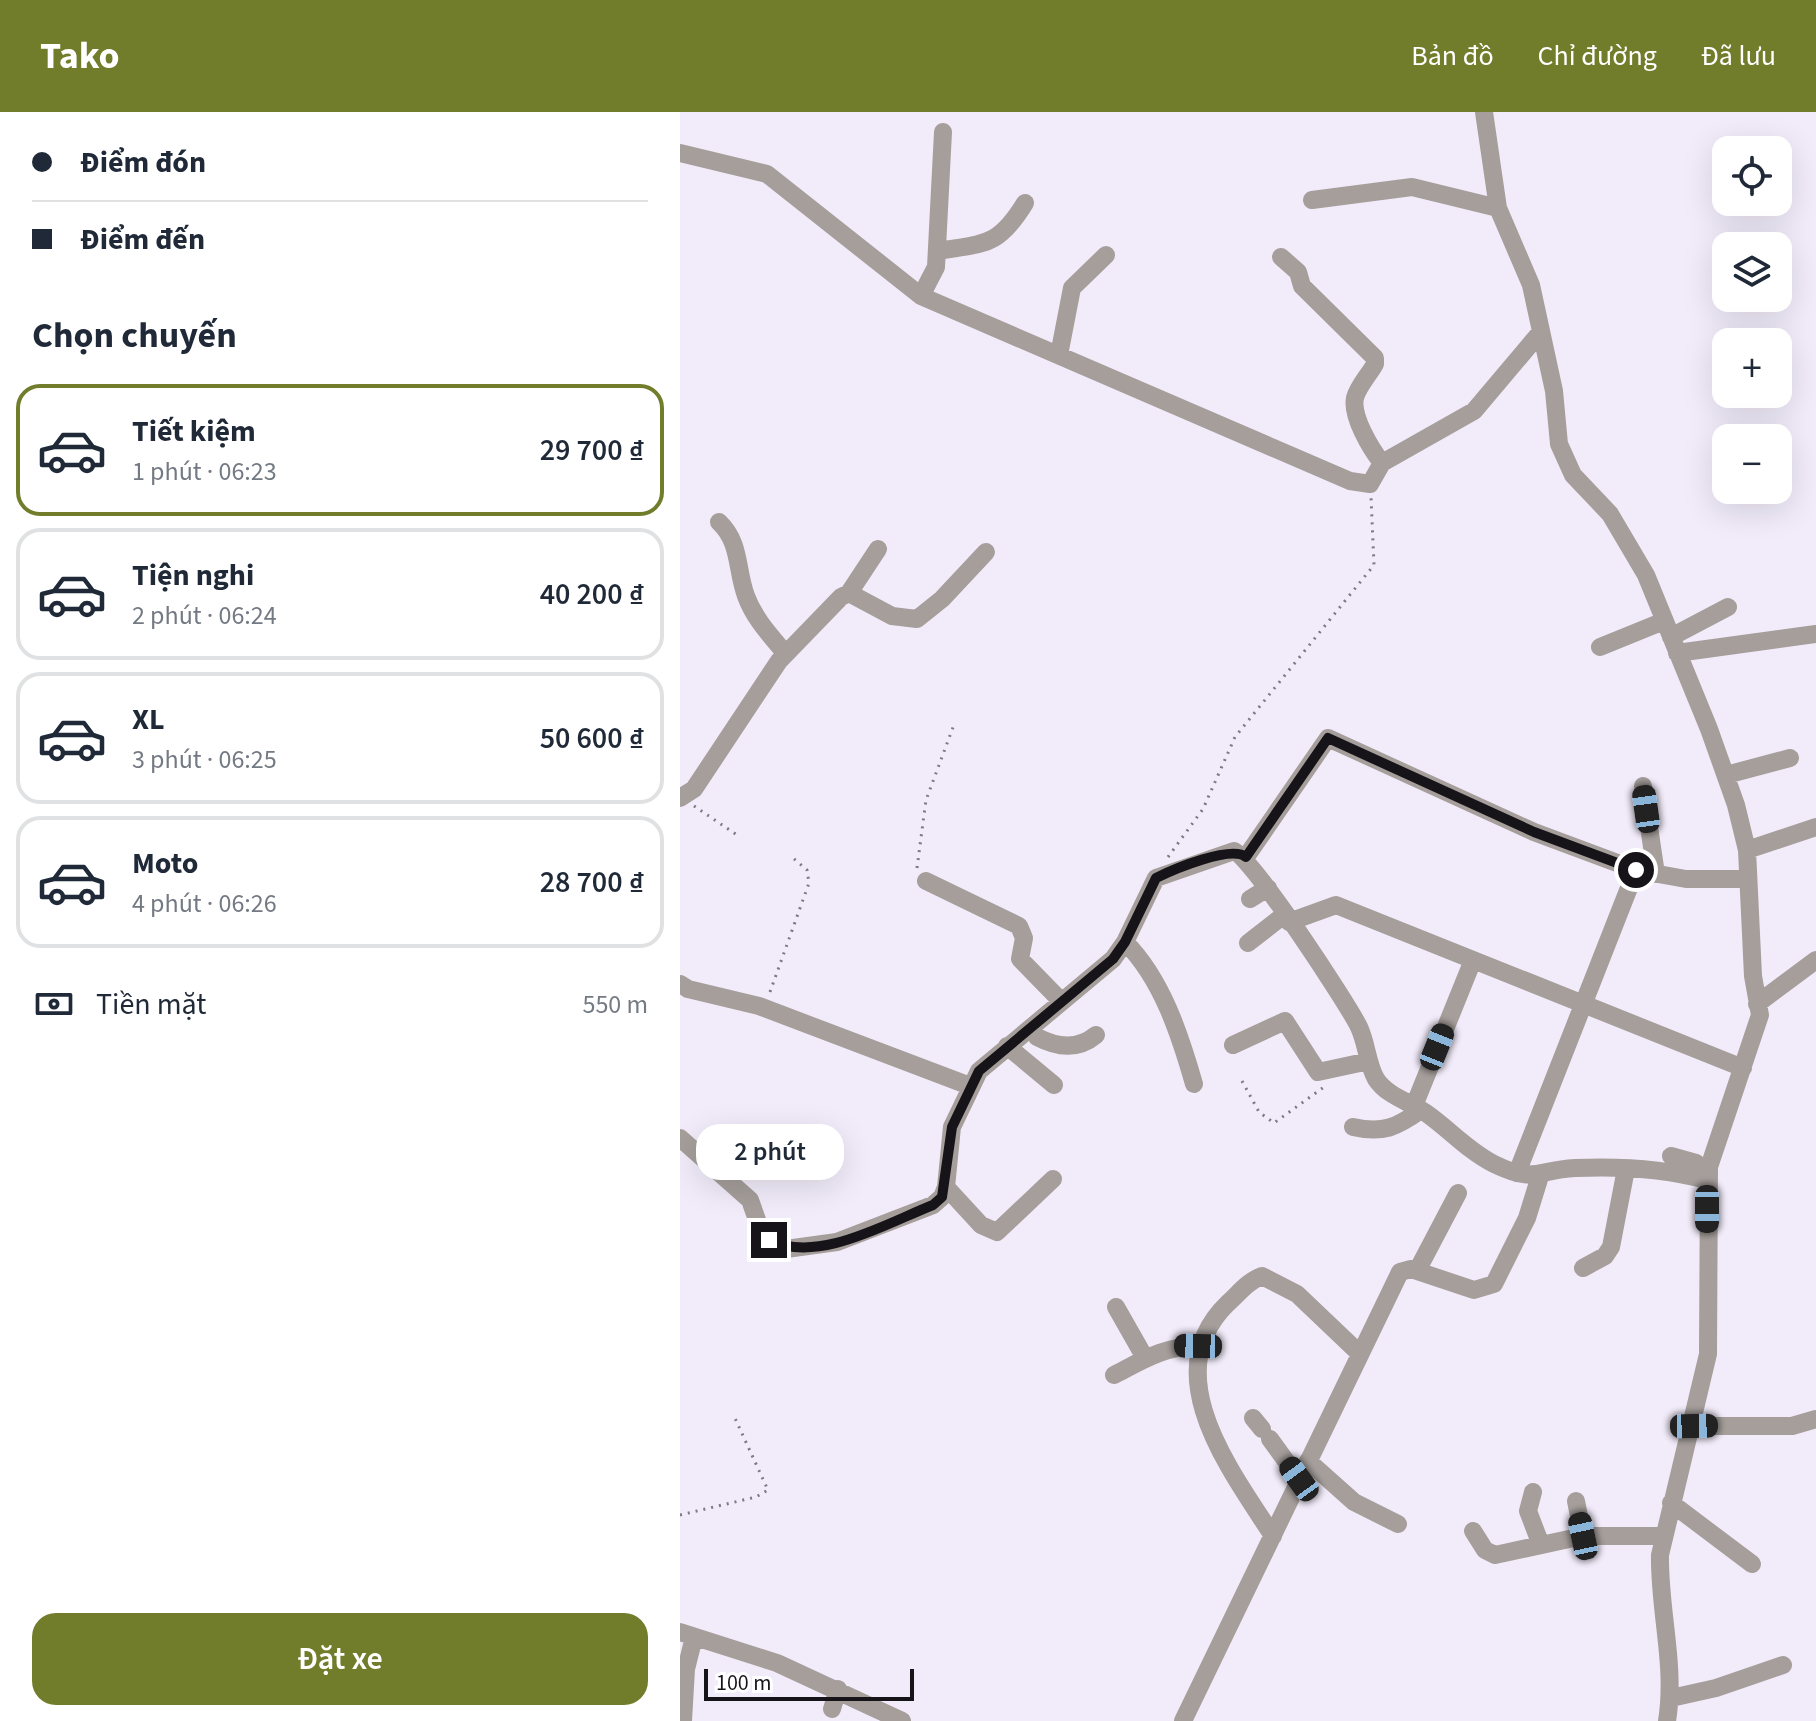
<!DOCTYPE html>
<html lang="vi">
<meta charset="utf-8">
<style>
:root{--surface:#fff;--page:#f2f2f3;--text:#1f2937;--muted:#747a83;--line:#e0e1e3;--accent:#717d2a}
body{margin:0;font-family:"Source Sans 3",sans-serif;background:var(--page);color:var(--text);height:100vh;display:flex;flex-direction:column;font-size:30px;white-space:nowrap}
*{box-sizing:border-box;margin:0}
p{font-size:26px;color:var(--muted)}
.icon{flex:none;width:44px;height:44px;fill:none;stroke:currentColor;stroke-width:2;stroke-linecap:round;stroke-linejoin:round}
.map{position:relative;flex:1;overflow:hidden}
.drawer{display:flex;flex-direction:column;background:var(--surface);width:680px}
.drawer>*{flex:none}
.hud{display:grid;align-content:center;height:176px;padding:0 32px;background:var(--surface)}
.buttons{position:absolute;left:1032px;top:24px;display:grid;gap:16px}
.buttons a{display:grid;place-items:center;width:80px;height:80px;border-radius:16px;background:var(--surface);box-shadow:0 8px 32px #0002;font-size:40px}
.scale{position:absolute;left:24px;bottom:20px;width:210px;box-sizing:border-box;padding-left:8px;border:4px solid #161419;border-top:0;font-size:22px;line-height:28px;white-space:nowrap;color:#161419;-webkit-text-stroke:6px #fff;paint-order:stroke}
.end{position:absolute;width:36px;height:36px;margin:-18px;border:10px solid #161419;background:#fff;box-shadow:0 0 0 4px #fff}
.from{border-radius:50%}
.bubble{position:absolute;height:56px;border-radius:24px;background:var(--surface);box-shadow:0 8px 32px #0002;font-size:26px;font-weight:600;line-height:56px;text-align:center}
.car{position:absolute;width:24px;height:48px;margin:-24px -12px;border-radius:10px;box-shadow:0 0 6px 2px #0007;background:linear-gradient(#222 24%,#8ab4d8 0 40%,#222 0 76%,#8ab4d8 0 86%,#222 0)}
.hud b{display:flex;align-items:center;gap:28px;height:76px;font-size:30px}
.hud b+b{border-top:2px solid var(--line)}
.hud i{width:20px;height:20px;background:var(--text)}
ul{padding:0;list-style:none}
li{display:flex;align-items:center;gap:24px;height:132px;margin:0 16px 12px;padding:0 16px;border:4px solid var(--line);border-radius:24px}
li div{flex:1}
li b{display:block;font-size:30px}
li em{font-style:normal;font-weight:600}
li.on{border-color:var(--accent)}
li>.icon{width:72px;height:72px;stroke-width:1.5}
h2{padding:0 32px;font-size:36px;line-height:96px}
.pay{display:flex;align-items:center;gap:20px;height:88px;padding:0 32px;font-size:30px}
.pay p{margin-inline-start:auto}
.primary-button{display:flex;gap:16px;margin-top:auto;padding:16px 32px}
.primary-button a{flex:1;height:92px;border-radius:24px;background:var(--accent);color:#fff;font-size:32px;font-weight:600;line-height:92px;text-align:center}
header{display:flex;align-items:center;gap:48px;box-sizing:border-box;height:112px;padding:0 40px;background:var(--accent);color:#fff}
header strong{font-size:38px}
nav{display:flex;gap:44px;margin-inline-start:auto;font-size:28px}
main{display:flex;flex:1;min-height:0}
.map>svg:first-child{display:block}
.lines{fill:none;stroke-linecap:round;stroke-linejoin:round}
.path{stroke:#7d7982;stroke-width:3;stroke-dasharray:2 6;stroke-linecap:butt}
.minor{stroke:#a59e9b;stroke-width:18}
.route{stroke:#161419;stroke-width:10}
</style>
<header>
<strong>Tako</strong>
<nav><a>Bản đồ</a><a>Chỉ đường</a><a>Đã lưu</a></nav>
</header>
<main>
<section class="drawer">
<div class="hud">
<b><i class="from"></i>Điểm đón</b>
<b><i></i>Điểm đến</b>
</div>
<h2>Chọn chuyến</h2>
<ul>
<li class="on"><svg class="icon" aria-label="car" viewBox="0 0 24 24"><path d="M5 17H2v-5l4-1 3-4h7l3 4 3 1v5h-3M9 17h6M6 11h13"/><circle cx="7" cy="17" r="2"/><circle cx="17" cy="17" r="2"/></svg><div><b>Tiết kiệm</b><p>1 phút · 06:23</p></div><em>29 700 ₫</em></li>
<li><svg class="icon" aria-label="car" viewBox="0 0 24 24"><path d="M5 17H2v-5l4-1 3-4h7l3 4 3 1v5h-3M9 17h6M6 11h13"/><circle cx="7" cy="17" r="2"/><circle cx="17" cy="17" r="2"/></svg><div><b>Tiện nghi</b><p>2 phút · 06:24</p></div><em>40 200 ₫</em></li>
<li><svg class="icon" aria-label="car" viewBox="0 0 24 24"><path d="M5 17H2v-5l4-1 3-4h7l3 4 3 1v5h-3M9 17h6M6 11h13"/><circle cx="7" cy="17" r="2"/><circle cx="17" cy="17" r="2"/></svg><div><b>XL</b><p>3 phút · 06:25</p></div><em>50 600 ₫</em></li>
<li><svg class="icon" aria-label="car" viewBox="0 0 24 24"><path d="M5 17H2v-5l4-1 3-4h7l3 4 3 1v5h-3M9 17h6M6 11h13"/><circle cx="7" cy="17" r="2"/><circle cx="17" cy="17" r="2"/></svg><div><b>Moto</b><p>4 phút · 06:26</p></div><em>28 700 ₫</em></li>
</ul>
<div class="pay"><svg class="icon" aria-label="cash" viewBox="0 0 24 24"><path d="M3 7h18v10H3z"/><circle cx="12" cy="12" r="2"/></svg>Tiền mặt<p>550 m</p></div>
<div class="primary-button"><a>Đặt xe</a></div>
</section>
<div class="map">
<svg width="1136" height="1609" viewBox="0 0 1136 1609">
<rect width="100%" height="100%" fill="#f2ecfa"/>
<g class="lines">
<path class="path" d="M14,694L57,723
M488,745L523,697L555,625L694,453L691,385
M237,756L246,688L275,610
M90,880L129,771L127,758L113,746
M562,969L579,1000L594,1011L644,975
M0,1403L76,1385L88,1378L53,1302"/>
<path class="minor" d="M804,0L818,96L851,173L874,279L879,332L893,363L930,402L966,463L1029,617L1056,693L1067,738L1073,864L1080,903L1029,1055L1028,1242L980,1443C979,1499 996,1553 987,1609
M0,41L87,62L241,184L670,369L690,372L702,351L794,299L859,222
M632,88L732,75L818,96
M258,139C305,131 318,135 345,91
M601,145L618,160L622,174L695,246V252C689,263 678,274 675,286C671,304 691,337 702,351
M241,184L256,155L263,20
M379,243L392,176L426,143
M39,410C61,431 56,457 66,484C74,506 90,523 105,541
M169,481L198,437
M991,525L1048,495
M920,535L984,509
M997,541L1136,522
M1046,663L1110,646
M963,674L976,762
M0,686L14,677L99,549L161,485L169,481L212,504L237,507L262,487L306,440
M1067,738L1136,715
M566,745L648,626L854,720L956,758L1006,767H1068
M246,769L339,814L344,826L340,847L381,889
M570,787L588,776
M609,810L656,793L1063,956
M445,830C482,867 500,923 514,972
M568,831L604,803
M0,872L8,877L79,894L290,974
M1077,892L1136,848
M357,925C378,936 398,938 416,923
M553,933L605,909L638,960L689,949
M327,934L374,973
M734,994L793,848
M673,1015C703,1022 717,1015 741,998
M0,1026L70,1088L82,1122L106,1137L157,1130L253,1093L262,1085L266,1075L272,1015L299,959L433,847L445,830L476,766L554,739C570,743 668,892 679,915C687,932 687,951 696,967C707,984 730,990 746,1001C769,1017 788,1039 814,1052C855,1072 856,1058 895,1056C939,1054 986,1057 1027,1068
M991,1044L1016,1051
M837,1061L956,758
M266,1075L301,1113L317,1120L373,1067
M903,1156L925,1144L931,1135L946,1057
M737,1159L778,1081
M436,1195L465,1246
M434,1263C463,1248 485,1234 518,1234
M573,1306L582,1317
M1014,1314H1112L1136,1307
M590,1327L619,1367
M628,1349L674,1390L718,1412
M853,1380L848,1399L861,1433
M896,1389L903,1424
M991,1391L1072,1452
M793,1419L805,1438L815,1443L903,1424H983
M593,1424C551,1359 475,1261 548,1191C559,1181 568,1169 582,1164L617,1182L679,1241
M0,1520L97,1551L222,1609
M991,1586L1036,1576L1103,1553
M152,1597L158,1577
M3,1609L6,1557L14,1525
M503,1609L720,1160L731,1157L794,1178L814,1172L847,1106L860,1064"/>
</g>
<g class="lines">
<path class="route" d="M89,1128C138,1152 205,1112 253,1093L262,1085L272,1015L299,959L433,847L445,830L476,766C494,757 551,733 566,745L648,626L854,720L956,758"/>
</g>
</svg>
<div class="buttons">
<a><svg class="icon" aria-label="locate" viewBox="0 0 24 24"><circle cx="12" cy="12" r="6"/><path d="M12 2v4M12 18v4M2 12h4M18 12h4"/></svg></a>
<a><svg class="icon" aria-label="layers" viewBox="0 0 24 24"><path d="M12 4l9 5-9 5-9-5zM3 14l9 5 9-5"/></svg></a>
<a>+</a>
<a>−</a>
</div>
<div class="scale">100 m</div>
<i class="end from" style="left:956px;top:758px"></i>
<i class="end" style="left:89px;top:1128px"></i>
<div class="bubble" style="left:16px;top:1012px;width:148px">2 phút</div>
<i class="car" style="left:966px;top:697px;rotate:352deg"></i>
<i class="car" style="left:757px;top:935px;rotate:22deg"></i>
<i class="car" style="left:1027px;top:1097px;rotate:180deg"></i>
<i class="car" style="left:518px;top:1234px;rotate:271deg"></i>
<i class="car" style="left:1014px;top:1314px;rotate:89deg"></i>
<i class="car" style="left:619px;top:1367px;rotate:324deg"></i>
<i class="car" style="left:903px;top:1424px;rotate:348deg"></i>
</div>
</main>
